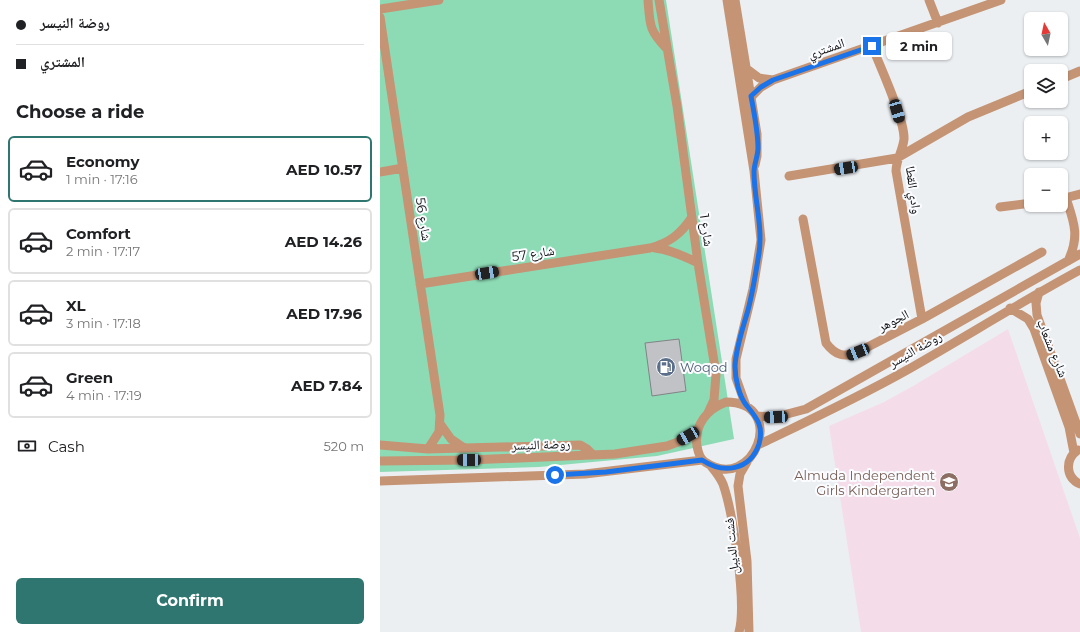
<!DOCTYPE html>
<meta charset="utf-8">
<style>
:root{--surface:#fff;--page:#f2f2f2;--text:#202124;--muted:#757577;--line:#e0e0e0;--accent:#2e766f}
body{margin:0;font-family:Montserrat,"Noto Naskh Arabic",sans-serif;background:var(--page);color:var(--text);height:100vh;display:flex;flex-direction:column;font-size:15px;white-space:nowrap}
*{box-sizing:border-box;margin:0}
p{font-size:13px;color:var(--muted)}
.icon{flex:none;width:22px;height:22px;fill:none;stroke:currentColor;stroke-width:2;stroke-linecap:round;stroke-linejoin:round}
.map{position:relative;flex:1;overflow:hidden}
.side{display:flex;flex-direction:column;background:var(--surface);width:380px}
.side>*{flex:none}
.banner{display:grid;align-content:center;height:88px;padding:0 16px;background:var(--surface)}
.needle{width:26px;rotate:351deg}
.buttons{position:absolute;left:644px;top:12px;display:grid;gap:8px}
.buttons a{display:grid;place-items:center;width:44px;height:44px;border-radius:6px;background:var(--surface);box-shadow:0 1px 3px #0004;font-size:20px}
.end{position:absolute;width:18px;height:18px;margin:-9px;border:5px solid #1a73e8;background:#fff;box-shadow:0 0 0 2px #fff}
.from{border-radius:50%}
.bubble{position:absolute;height:28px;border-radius:6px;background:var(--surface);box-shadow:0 1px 3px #0004;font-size:13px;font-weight:700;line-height:28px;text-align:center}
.car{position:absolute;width:12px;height:24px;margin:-12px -6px;border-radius:5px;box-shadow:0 0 3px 1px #0007;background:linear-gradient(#222 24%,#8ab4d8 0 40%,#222 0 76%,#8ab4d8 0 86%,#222 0)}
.banner b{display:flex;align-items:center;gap:14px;height:38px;font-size:15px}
.banner b+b{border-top:1px solid var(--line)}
.banner i{width:10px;height:10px;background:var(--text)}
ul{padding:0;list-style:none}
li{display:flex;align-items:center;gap:12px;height:66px;margin:0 8px 6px;padding:0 8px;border:2px solid var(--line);border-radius:6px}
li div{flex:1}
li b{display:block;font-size:15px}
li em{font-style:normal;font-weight:700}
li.current{border-color:var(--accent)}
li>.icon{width:36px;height:36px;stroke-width:1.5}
h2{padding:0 16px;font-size:18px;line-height:48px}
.pay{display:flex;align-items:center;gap:10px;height:44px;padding:0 16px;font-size:15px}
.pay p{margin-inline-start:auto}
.cta{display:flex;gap:8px;margin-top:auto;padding:8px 16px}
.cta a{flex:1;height:46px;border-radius:6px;background:var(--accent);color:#fff;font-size:16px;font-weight:700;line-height:46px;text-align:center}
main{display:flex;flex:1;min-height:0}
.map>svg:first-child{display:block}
.education{fill:#f4dde9}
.green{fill:#8ddbb5}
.building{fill:#c0c2c6;stroke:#818386}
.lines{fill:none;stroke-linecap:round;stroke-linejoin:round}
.minor{stroke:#c49475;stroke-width:9}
.route{stroke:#1a73e8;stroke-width:5}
.labels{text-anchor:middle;stroke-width:4;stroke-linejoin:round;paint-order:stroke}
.street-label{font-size:13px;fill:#0d0e0f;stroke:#fafcff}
.service-label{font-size:13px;fill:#4e5e75;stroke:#fafcff;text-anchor:start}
.education-label{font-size:13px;fill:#785e54;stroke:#fafcff;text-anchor:end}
</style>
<main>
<section class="side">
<div class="banner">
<b><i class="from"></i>روضة النيسر</b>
<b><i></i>المشتري</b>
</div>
<h2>Choose a ride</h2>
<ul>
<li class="current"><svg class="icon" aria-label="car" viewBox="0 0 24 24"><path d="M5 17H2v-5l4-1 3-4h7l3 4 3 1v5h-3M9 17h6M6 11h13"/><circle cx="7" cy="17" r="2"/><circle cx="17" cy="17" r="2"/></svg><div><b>Economy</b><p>1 min · 17:16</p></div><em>AED 10.57</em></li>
<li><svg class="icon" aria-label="car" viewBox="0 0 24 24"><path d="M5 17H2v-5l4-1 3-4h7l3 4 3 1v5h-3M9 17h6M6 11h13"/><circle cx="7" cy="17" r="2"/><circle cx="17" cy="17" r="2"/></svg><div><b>Comfort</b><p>2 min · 17:17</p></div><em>AED 14.26</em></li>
<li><svg class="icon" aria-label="car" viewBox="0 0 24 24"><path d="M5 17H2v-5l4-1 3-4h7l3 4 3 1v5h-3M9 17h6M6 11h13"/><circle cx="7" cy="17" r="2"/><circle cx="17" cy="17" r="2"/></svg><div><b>XL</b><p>3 min · 17:18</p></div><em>AED 17.96</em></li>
<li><svg class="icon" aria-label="car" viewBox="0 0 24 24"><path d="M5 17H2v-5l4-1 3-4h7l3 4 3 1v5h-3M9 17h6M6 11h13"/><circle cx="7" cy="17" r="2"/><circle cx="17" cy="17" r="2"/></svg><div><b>Green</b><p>4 min · 17:19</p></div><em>AED 7.84</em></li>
</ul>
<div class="pay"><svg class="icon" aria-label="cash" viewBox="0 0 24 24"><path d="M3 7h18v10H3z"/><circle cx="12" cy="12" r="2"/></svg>Cash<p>520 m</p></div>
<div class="cta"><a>Confirm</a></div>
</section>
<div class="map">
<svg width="700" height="632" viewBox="0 0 700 632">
<rect width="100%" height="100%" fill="#eceff2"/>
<path class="education" d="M628,329L700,538V632H481L449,426L504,402L533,386Z"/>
<path class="green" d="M0,0H286L354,439L277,456L159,467L0,472Z"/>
<path class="building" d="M299,339L306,391L272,396L265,343Z"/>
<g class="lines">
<path class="minor" d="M268,0C270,26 269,30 287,49
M279,0L297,106L318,263L336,374L334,400L328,413
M347,0L374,171L381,240L373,289L356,359V378L366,406
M355,0L377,134V156L375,165
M549,0L558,23
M0,9L59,0
M0,17L60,415L59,432L48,449
M492,46C500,66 525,120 524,139C523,150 516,160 516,171L542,319
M367,69L379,78L393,80
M681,79L700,71
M371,97L381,87L393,80L621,0
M0,172L23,168
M409,176L517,158L588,117L651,91
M686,198C694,222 700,236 688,261
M681,199L700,194
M620,207L651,203
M423,219L446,343C455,355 464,358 478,352L542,319L662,252
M275,248C291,250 304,256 318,263
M40,284L270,248C289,243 301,234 312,217
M659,292L656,303L657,315L700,434
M630,308L648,319L654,329L689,427L694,453
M346,402C409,402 374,495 325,462C320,459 318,452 317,446C314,425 327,409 346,402Z
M376,416L396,417L426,409L700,254
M61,425L71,439L84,448
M0,445L48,449L200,445L207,449L213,455
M378,445C428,421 479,397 527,370C585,337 641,302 700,270
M698,450C685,459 685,477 700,484
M0,461L89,460L235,454L287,446L298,442L318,429
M367,462L360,474L358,486L367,561L369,632
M331,466C336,472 340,477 343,484C353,513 367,603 359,632
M0,481L205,474L322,460"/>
</g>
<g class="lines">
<path class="route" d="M175,475L226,472L322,460C343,474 370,471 379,444C384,427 377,418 367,406C359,397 355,378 355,366C356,347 363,328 368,310C373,291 376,272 379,253C383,226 374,199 374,172C374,164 378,156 378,148C378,131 374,113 371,96L381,87L393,80L492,46"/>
</g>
<defs>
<symbol id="fuel-disc" viewBox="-11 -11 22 22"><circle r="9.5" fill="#5c6f8a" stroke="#fafcff"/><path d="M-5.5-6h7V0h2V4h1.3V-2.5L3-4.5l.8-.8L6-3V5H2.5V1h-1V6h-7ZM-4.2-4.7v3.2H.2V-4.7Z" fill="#fff"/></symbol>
<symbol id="school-disc" viewBox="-11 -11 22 22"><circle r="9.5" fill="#8d6e63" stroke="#fafcff"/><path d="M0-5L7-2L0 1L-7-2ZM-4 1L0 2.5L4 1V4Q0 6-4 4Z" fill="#fff"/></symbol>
</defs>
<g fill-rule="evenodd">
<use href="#fuel-disc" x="275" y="356" width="22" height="22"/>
<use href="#school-disc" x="558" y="471" width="22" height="22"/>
</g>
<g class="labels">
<g class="street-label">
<text transform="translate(446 48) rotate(-19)" y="5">المشتري</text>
<text transform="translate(534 190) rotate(82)" y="5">وادي القطا</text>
<text transform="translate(44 219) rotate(81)" y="5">شارع 56</text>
<text transform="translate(327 230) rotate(82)" y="5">شارع 1</text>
<text transform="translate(153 253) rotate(-9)" y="5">شارع 57</text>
<text transform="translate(513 320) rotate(-27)" y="5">الجوهر</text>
<text transform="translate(673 348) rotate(68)" y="5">شارع مشعاب</text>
<text transform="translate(535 349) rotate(-30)" y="5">روضة النيسر</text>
<text transform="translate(161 444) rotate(-2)" y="5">روضة النيسر</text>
<text transform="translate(351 546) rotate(-95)" y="5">فشت الديبل</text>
</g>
<g class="service-label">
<text x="300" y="372">Woqod</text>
</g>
<g class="education-label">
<text x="555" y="480">Almuda Independent<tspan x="555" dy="15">Girls Kindergarten</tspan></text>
</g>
</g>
</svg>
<div class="buttons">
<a><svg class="needle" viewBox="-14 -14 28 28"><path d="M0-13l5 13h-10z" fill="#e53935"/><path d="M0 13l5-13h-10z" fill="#757577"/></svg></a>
<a><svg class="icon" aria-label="layers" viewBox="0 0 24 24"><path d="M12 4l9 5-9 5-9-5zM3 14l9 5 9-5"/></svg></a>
<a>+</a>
<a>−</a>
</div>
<i class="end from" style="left:175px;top:475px"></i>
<i class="end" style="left:492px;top:46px"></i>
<div class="bubble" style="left:506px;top:32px;width:66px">2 min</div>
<i class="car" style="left:517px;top:111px;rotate:164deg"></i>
<i class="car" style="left:466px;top:168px;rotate:261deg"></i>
<i class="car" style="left:107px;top:273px;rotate:81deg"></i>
<i class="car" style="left:478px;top:352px;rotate:248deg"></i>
<i class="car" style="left:396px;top:417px;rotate:267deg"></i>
<i class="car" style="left:308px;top:436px;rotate:240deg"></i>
<i class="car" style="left:89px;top:460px;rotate:270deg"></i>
</div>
</main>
